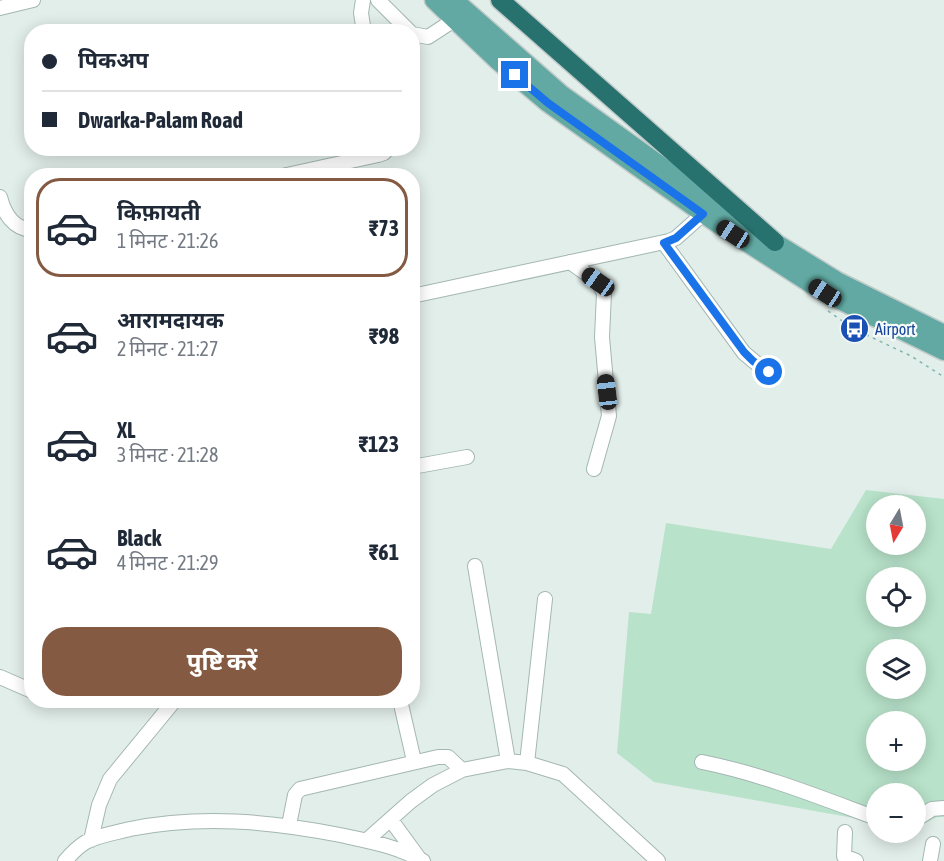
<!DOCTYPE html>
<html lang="hi">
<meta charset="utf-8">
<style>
:root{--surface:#fff;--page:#f6f6f7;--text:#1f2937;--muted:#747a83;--line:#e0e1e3;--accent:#845a42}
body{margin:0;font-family:"Asap Condensed","Noto Sans Devanagari",sans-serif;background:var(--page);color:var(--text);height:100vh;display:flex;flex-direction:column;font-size:22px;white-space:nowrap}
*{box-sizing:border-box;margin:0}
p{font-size:20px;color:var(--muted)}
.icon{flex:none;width:33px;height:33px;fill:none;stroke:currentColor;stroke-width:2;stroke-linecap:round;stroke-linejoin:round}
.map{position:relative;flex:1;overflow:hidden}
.details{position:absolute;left:24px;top:168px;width:396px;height:540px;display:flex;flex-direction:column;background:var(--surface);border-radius:24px;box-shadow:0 3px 15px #0003}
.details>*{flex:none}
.top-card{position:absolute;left:24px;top:24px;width:396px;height:132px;border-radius:24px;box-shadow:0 3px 15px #0003;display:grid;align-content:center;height:132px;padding:0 18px;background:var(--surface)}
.needle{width:39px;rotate:190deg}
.tools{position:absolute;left:866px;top:495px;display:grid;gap:12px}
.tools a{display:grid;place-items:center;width:60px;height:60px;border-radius:50%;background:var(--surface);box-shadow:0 3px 15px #0003;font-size:30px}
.end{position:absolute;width:27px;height:27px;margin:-14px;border:8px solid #1a73e8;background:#fff;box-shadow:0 0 0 3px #fff}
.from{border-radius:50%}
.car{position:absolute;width:18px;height:36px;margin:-18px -9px;border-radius:8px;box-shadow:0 0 4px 2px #0007;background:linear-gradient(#222 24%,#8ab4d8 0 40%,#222 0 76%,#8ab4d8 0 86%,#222 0)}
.top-card b{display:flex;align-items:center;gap:21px;height:57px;font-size:22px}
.top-card b+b{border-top:2px solid var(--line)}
.top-card i{width:15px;height:15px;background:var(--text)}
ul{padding:10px 0 0;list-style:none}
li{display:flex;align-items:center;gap:18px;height:99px;margin:0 12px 9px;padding:0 6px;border:3px solid transparent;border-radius:24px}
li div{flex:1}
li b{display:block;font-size:22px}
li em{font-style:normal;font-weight:700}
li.active{border-color:var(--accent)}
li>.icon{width:54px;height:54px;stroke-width:1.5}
.action{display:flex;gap:12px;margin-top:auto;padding:12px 18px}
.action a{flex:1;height:69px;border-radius:24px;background:var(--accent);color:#fff;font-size:24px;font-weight:700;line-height:69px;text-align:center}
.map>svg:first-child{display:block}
.garden{fill:#b8e2ca;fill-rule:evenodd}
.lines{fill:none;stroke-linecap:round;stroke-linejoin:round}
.minor-casing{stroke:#a4b7b3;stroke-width:16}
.major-casing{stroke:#c0cac9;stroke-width:21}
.highway-casing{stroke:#c0cac9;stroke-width:21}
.path{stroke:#7eb5ad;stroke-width:1.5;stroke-dasharray:3 4.5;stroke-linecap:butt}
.minor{stroke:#fff;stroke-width:14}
.major{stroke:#61a9a2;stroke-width:18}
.highway{stroke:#27716e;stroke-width:18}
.route{stroke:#1a73e8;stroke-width:8}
.labels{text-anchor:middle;stroke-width:4.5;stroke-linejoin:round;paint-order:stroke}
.transit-label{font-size:16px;fill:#164399;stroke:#f3faf7;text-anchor:start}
</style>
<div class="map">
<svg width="944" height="861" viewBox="0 0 944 861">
<rect width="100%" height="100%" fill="#e2eeea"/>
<path class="garden" d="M866,490L944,499V817H937L915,828V794H876V822L654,782L617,753L629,612L651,614L666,523L831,549ZM876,506H915V544H876ZM876,578H915V616H876ZM876,650H915V688H876ZM876,722H915V760H876Z"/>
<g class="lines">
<defs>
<path id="minor" d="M363,0L361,13L364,32
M378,0L410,32
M0,8L33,0
M412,34L428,37L454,20
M282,176L378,155L384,153L388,148
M0,197C4,213 13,229 32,230
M664,243L744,353L761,367L775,374
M570,262L598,282L604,293L602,337L609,416L594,469
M412,296L669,241L676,238L703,214
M412,467L467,457
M475,566L508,761
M0,677L32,691
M400,700L414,761
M702,762C762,774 819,797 876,818
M527,763L545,599
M391,820L418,857
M915,820L932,809L944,808
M289,825L295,795L300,789L438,757H448L462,770
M845,832L844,856L856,861
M91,840L99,805L110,779L175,700
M367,840L411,801L433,785L462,770L508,761L527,763L563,774L658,861
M65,861C71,854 77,847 86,842C99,835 115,833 130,829C200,815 270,821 340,835C368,841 397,846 423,861
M930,861L933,844"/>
<path id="major" d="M434,0L497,60L548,103L715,222L825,293L944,351
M454,0L561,94L724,211L837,281L944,334"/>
<path id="highway" d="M500,0L775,242"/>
</defs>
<use href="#minor" class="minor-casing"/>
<use href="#major" class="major-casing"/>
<use href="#highway" class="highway-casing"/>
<path class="path" d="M828,311L854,329L911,356L944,377"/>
<use href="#minor" class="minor"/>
<use href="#major" class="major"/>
<use href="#highway" class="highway"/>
</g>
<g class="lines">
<path class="route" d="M515,75L548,103L703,214L676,238L664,243L744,352L753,361L769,372"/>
</g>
<defs>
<symbol id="bus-disc" viewBox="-11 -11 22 22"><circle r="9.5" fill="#1a4fb4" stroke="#f3faf7"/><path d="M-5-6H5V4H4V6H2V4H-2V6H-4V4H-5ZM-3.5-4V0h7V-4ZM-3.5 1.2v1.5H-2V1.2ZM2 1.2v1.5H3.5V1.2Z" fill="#fff"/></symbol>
</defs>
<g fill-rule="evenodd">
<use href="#bus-disc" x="838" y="312" width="33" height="33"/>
</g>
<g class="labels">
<g class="transit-label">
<text x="875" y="335">Airport</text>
</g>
</g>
</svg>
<div class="tools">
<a><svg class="needle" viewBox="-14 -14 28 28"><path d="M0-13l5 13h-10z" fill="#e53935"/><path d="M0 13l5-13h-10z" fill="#747a83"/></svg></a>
<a><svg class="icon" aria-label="locate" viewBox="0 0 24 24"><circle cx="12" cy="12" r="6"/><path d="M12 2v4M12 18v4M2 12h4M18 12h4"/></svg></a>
<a><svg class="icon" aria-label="layers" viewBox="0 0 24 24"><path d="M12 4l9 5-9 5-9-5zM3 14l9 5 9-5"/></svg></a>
<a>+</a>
<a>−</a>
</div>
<i class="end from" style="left:769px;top:372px"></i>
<i class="end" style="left:515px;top:75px"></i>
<i class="car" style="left:733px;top:234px;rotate:303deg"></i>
<i class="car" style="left:598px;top:282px;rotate:305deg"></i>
<i class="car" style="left:825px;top:293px;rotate:303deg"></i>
<i class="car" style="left:607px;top:392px;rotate:353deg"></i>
<div class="top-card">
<b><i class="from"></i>पिकअप</b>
<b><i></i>Dwarka-Palam Road</b>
</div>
<section class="details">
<ul>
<li class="active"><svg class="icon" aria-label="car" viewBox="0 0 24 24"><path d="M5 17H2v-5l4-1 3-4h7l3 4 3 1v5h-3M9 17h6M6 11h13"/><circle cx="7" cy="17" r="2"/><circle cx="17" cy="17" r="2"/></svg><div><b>किफ़ायती</b><p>1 मिनट · 21:26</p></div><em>₹73</em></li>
<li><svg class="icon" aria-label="car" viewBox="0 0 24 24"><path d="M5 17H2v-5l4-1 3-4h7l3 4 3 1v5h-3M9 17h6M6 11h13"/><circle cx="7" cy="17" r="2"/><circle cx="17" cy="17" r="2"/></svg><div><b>आरामदायक</b><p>2 मिनट · 21:27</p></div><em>₹98</em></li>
<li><svg class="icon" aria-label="car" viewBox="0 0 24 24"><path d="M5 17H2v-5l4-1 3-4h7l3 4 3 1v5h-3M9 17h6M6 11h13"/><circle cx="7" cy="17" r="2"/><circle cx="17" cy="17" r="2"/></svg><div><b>XL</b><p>3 मिनट · 21:28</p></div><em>₹123</em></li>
<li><svg class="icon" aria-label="car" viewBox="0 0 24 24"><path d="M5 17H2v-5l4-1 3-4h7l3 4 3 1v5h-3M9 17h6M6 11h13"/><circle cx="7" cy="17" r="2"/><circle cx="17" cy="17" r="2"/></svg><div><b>Black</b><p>4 मिनट · 21:29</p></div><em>₹61</em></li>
</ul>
<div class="action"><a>पुष्टि करें</a></div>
</section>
</div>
